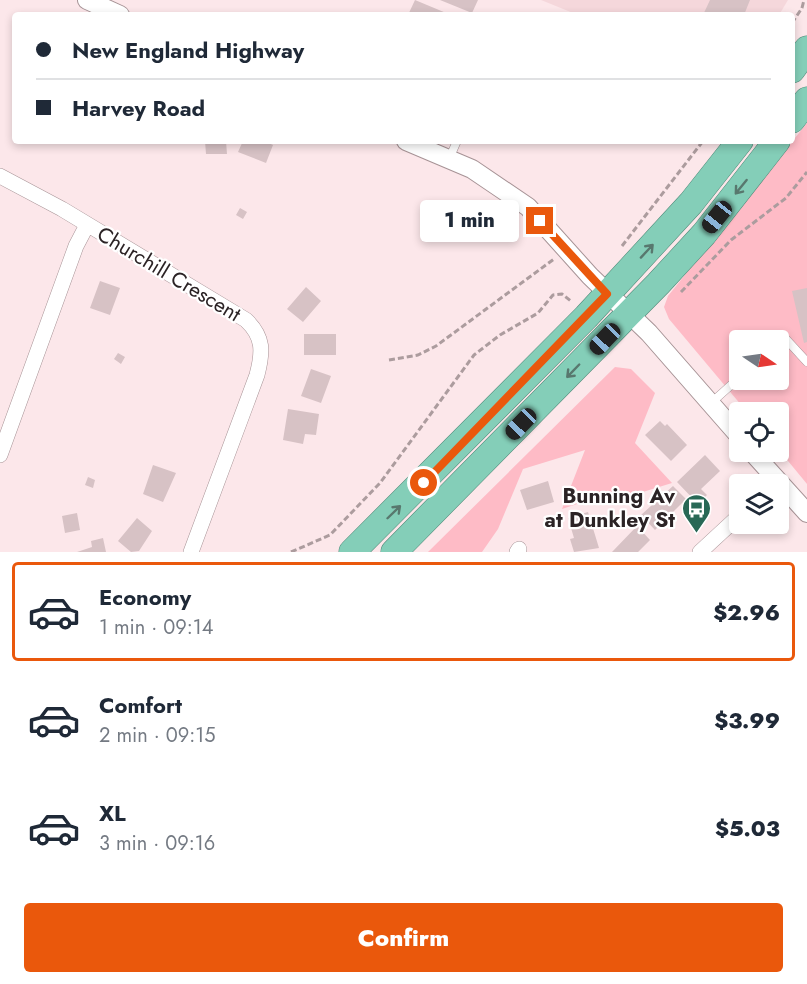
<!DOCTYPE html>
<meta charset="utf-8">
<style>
:root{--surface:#fff;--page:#f6f6f7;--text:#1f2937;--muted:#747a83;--line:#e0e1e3;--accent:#ea580c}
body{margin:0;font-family:Jost,sans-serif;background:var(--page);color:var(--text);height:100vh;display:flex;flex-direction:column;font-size:22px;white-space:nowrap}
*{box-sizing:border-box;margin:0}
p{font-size:20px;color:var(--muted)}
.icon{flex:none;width:33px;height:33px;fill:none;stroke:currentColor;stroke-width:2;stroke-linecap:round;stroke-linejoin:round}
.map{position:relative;height:552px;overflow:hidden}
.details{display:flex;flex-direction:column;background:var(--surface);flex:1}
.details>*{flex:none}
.banner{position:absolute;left:12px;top:12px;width:783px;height:132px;border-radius:6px;box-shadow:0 3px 9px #0003;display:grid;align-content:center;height:132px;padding:0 24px;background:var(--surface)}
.needle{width:39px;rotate:103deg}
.tools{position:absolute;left:729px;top:330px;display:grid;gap:12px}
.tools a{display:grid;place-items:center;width:60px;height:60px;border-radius:6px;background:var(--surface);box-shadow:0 3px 9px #0003;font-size:30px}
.end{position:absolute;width:27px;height:27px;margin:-14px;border:8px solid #ea580c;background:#fff;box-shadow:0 0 0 3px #fff}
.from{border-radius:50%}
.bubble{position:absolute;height:42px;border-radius:6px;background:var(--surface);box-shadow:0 3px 9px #0003;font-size:20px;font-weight:800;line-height:42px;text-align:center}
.car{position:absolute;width:18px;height:36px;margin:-18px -9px;border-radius:8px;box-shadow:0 0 4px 2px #0007;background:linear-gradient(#222 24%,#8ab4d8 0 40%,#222 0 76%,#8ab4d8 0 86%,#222 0)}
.banner b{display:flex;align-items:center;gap:21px;height:57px;font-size:22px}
.banner b+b{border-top:2px solid var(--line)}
.banner i{width:15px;height:15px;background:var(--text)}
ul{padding:10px 0 0;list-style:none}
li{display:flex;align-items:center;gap:18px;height:99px;margin:0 12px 9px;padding:0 12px;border:3px solid transparent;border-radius:6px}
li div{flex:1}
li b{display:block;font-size:22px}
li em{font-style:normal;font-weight:800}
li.selected{border-color:var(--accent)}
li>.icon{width:54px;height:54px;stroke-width:1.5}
.cta{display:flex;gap:12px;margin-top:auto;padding:12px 24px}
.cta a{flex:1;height:69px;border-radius:6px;background:var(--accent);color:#fff;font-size:24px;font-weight:800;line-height:69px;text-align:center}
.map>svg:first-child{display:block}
.built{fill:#f5d7db}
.green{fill:#febbc6;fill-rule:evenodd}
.building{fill:#d7c2c5}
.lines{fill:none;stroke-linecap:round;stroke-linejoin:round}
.service-casing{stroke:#a79396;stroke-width:9}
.minor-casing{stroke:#a79396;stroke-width:16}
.tertiary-casing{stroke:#a79396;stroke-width:20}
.trunk-casing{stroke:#518a79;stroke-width:27}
.path{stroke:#ac9c9e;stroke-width:3;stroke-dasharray:6 3;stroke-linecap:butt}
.service{stroke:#fff;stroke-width:8}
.minor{stroke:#fff;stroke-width:15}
.tertiary{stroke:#fff;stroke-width:18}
.trunk{stroke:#84ceb8;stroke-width:26}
.oneway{stroke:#58786e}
.route{stroke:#ea580c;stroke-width:8}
.labels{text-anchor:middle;stroke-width:4.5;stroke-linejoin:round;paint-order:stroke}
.street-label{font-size:21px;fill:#2b2325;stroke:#fff}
.poi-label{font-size:21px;font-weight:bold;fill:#2b2325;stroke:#fff;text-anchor:end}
</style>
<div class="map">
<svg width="807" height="552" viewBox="0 0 807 552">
<rect width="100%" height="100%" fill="#fce7ea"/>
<path class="built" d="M541,0H788L779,15H578Z"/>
<path class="green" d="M807,123V484L779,450L778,412H747L669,319L664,307L668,296ZM740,340H778V380H740Z
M615,367L631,369L655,393L635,443L672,483L620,499L613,492L562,509L585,450L523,469L498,529L482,552H428Z"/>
<path class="building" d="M415,0L451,15H408Z
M440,0H478L472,13Z
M710,0H750L744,15H703Z
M205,141H226L227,154H206Z
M243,141H264L273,145L266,163L238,152Z
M240,208L247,212L243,219L236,215Z
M100,281L120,288L110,315L90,308Z
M306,287L321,301L303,322L287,309Z
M807,288V342L804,343L792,291Z
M304,334H336V355H304Z
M118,353L125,357L121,364L114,359Z
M311,369L331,376L321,403L301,396Z
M288,409L319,414L316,435L305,434L303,444L283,440Z
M660,421L665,426L667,424L687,445L671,461L645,435Z
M705,455L720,471L701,489L707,495L698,504L677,482Z
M153,465L176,473L163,502L143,494Z
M88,477L95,480L93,488L85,485Z
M548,481L554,502L527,510L520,490Z
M673,486L686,499L655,530L641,515Z
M588,512L599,548L574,552L570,539L574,538L568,518Z
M77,513L80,530L65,533L62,516Z
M137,518L152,531L139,551L131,552L118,541Z
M637,526L650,540L638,552H612Z
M103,538L106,552H77L92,547L91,541Z"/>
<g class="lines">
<defs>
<path id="service" d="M449,159L457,141
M778,343L785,338L807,362
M711,403L740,377"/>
<path id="minor" d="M0,176L62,209L246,320C264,337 263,352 257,375L191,552
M0,455L76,246L87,225
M517,552L519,549
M700,552L740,515"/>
<path id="tertiary" d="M87,0L120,15
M406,141L472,169L528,207L590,276L649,333L740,437
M752,452L807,513"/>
<path id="trunk" d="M792,70L807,49
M792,120L807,100
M352,552L586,317L691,203L740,141
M394,552L658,284L704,234L777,141"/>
</defs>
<use href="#service" class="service-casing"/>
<use href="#minor" class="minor-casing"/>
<use href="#tertiary" class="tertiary-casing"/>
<use href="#trunk" class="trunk-casing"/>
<path class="path" d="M792,23L802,8L804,0
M622,246L703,141
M681,292L731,240L786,198L807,172
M389,360L418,355L436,346L554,259
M291,552L330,535L380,483L474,355L500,335L538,313L553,295L562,294L572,302"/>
<use href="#service" class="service"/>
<use href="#minor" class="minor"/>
<use href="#tertiary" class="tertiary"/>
<use href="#trunk" class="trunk"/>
</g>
<defs><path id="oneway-shaft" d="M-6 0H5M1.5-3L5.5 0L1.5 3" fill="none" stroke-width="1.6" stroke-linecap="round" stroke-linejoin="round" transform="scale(1.5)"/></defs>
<g class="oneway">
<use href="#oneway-shaft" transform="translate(741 187) rotate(129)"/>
<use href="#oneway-shaft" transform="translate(647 251) rotate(-47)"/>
<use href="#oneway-shaft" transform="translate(573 371) rotate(134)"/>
<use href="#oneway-shaft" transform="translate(394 512) rotate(-44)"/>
</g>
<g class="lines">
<path class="route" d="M424,483L607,294L540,221"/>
</g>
<defs>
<symbol id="bus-pin" viewBox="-11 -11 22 30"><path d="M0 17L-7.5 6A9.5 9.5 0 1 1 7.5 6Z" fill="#286856" stroke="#fff"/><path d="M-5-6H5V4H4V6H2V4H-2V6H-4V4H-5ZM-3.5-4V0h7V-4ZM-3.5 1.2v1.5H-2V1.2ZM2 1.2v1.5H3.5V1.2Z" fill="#fff"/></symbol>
</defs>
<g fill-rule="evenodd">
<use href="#bus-pin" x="680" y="492" width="33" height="45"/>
</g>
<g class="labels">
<g class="street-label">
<text transform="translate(169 274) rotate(31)" y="7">Churchill Crescent</text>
</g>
<g class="poi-label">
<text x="675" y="503">Bunning Av<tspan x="675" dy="24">at Dunkley St</tspan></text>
</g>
</g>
</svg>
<div class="tools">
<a><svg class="needle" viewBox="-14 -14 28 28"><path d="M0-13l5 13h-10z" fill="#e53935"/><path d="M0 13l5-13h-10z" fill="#747a83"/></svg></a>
<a><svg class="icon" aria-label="locate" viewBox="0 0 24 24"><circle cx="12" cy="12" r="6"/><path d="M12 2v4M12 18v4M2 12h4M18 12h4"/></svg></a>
<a><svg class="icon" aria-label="layers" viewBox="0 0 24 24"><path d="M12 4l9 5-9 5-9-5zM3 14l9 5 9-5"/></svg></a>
</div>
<i class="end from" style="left:424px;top:483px"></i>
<i class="end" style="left:540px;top:221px"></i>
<div class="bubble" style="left:420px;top:200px;width:99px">1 min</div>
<i class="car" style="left:717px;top:217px;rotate:219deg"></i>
<i class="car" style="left:605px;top:339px;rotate:224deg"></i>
<i class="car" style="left:521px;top:424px;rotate:224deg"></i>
<div class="banner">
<b><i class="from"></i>New England Highway</b>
<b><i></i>Harvey Road</b>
</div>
</div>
<section class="details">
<ul>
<li class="selected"><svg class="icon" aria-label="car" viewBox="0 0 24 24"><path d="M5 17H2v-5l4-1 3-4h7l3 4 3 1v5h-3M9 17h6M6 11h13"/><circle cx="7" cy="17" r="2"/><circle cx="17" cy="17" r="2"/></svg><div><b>Economy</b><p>1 min · 09:14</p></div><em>$2.96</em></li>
<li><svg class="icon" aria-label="car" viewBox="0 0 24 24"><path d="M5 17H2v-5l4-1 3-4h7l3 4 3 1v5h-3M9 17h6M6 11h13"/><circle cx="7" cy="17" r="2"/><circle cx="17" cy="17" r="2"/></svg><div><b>Comfort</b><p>2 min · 09:15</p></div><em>$3.99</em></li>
<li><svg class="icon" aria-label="car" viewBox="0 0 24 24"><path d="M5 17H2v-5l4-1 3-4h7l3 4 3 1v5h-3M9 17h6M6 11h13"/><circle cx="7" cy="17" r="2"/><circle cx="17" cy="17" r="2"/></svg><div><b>XL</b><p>3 min · 09:16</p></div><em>$5.03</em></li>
</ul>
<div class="cta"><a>Confirm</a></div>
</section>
